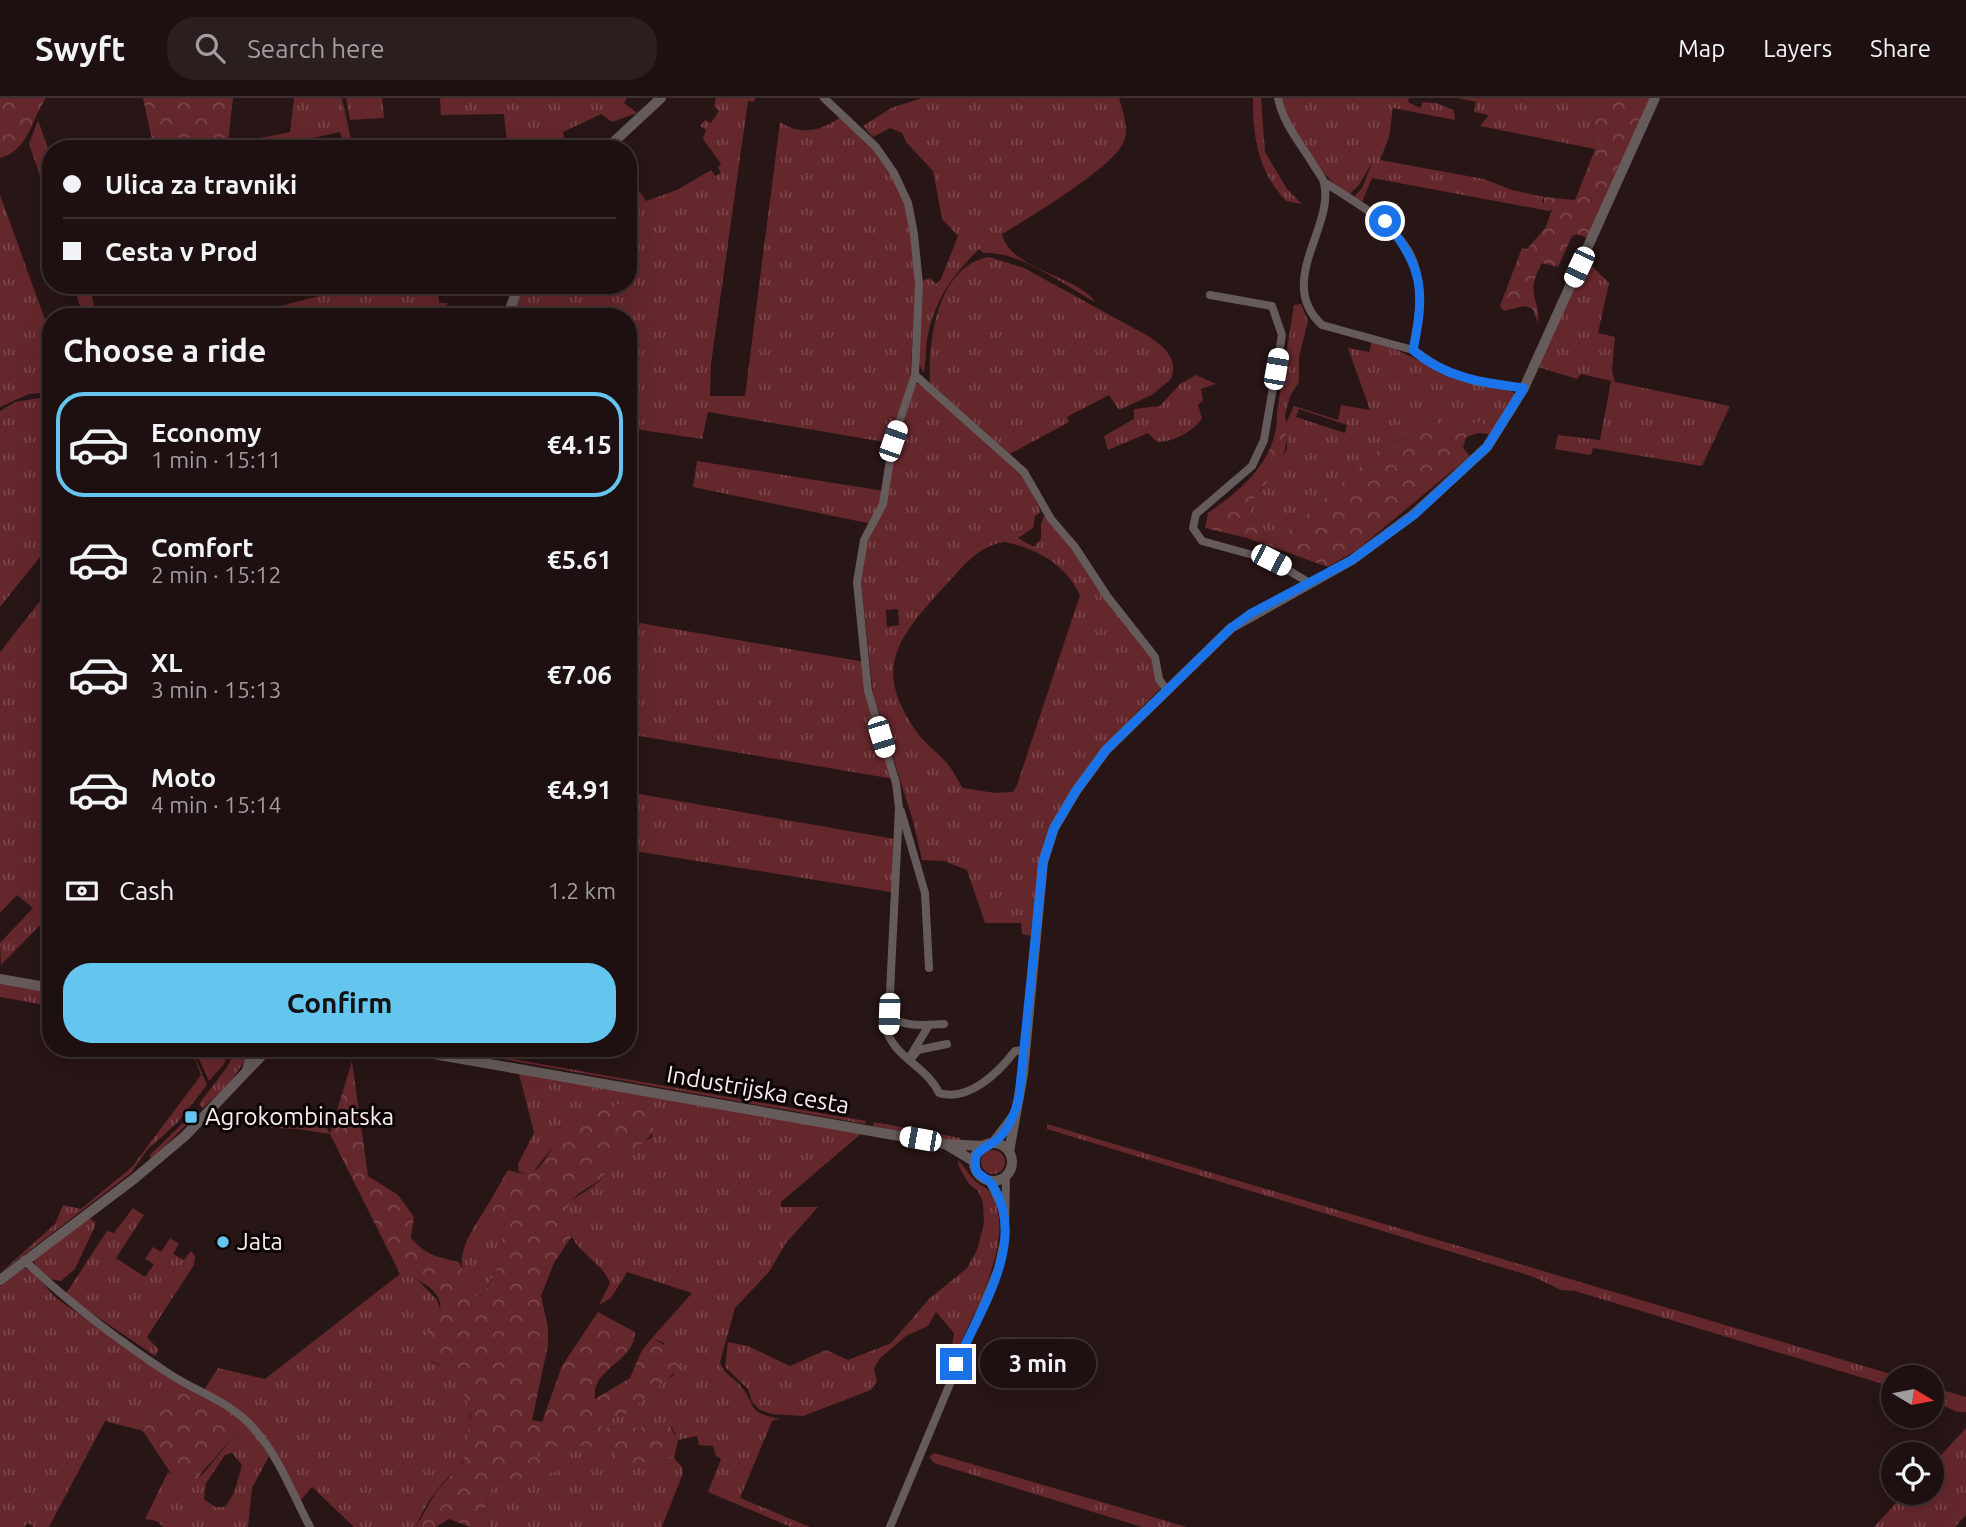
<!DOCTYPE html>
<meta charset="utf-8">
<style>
:root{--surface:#1e1010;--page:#2b1e1e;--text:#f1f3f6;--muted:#a19d9f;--line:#3c3030;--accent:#64c5ee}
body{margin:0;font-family:Ubuntu,sans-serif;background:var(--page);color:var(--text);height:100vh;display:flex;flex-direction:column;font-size:26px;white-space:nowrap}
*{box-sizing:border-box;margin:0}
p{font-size:23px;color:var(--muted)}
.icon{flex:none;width:38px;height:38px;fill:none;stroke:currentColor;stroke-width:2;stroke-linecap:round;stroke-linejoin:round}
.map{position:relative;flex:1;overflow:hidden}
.sheet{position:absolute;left:42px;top:210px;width:595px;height:749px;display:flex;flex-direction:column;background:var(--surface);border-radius:28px;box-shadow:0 7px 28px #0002,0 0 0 2px var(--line)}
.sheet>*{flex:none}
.hud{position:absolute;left:42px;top:42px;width:595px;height:154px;border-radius:28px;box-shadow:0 7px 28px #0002,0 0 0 2px var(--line);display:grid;align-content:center;height:154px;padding:0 21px;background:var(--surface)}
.needle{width:46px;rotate:100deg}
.buttons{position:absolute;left:1881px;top:1267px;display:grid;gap:14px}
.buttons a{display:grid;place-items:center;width:63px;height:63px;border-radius:50%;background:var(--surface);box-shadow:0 7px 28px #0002,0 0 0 2px var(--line);font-size:35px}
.end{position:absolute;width:32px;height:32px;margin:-16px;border:9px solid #1a73e8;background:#fff;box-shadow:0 0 0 4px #fff}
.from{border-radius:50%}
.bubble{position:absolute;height:49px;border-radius:24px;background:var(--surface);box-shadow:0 7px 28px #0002,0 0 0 2px var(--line);font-size:23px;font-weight:700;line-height:49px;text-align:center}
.car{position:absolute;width:21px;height:42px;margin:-21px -10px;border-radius:9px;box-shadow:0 0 5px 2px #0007;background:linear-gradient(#fff 24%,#345 0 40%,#fff 0 76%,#345 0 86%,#fff 0)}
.hud b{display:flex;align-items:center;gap:24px;height:66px;font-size:26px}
.hud b+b{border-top:2px solid var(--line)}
.hud i{width:18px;height:18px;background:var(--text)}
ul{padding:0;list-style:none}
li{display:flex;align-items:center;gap:21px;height:105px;margin:0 14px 10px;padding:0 7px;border:4px solid transparent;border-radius:28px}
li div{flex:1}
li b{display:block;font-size:26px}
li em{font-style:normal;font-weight:700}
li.selected{border-color:var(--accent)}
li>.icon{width:63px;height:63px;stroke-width:1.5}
h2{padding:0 21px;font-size:32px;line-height:84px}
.pay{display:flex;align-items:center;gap:18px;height:77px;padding:0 21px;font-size:26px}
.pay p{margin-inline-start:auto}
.cta{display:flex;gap:14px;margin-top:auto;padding:14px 21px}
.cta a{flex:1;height:80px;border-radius:28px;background:var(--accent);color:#111;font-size:28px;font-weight:700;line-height:80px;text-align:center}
header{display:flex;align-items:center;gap:42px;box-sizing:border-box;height:98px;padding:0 35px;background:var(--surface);border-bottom:2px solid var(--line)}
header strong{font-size:33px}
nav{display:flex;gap:38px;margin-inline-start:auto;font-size:24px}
.search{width:490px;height:63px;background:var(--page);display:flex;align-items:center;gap:18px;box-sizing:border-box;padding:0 24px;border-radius:28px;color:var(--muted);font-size:26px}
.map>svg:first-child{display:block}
.grass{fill:url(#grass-tufts);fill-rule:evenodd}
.forest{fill:url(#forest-crowns)}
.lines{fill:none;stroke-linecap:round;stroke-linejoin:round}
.minor{stroke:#665b5b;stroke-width:8}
.tertiary{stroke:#665b5b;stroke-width:10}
.route{stroke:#1a73e8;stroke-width:9}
.poi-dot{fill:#64c5ee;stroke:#0b0404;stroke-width:2.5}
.labels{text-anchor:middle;stroke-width:6;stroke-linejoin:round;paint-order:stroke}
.street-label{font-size:24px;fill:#faeceb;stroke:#0b0404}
.poi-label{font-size:24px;fill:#faeceb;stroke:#0b0404;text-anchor:start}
</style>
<header>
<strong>Swyft</strong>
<div class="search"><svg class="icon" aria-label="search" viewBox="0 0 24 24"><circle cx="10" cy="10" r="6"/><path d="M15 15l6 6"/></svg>Search here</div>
<nav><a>Map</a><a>Layers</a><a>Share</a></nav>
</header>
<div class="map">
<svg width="1966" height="1429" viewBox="0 0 1966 1429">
<defs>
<pattern id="grass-tufts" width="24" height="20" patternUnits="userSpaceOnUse" patternTransform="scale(1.75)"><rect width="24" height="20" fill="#64272c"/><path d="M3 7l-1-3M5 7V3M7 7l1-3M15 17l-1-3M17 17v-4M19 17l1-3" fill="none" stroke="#7b464b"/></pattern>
<pattern id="forest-crowns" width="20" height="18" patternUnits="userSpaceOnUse" patternTransform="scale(1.75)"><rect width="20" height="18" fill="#64272c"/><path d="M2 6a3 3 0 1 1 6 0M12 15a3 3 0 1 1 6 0" fill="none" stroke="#7b464b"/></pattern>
</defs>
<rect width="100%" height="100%" fill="#281515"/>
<path class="grass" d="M294,0H342L353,51H345L340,34L262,51H206L290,34Z
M346,0H382L384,20L350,22Z
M440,0H627L624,5L637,15L612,24L601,16L563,34L564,43L560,45L507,48L504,16L441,17Z
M716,0H756L753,4L748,3L711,266L710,298H745L780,24C802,39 823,32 844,17L853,25L904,91L917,164L910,283L890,345L708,314L702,341L628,330V219H511L525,187H628V76L646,103L677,92L711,72L715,78L721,75L718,69L721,66L703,41L706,32L700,28L705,22L711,25L719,13L714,8Z
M922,0H1119C1123,14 1129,29 1124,43C1117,67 1026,122 1002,136C1010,172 1080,179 1095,204C1062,186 1021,153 983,155L979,151C951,179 934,203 927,242C925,253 927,265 923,275L919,264L922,183L930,180L936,186L941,181L958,138L942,121L933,73L906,44L902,35L890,30L873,39L863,28L891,10Z
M1253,0H1261L1265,54L1287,91L1302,106L1286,103C1258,73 1253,40 1253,0Z
M1280,0H1409L1408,4L1420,10L1423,4L1436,5L1454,12L1455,22L1393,10L1389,39L1380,62L1484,81L1512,92L1544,99L1542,104L1552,111L1549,113L1372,80L1362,104L1354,99L1362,90L1373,63L1359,87L1350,96C1315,76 1295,37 1280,0Z
M1458,0H1602L1591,34L1596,49L1595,51L1480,28L1489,17L1474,14L1476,4Z
M38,22L51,59V110L29,46Z
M0,97L51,238V294L29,296L0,309Z
M1589,157L1590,166L1609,185L1598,235L1615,239L1612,273L1615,284L1730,308L1702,368L1593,350L1591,357L1555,351L1558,337L1600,342L1611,283L1581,276L1577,281L1538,269Z
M989,159L1024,170L1148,238C1164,248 1179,261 1171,281L1152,297L1119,312L1109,297L1067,319L1069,324L1010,356L930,285C928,243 937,168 989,159Z
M74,187H89L97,219H83Z
M337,187H388L389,194L438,189L439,205H447L448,219H240L337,193Z
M1301,206L1308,223L1299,259V284L1290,298L1285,317L1277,314L1294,207Z
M1372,243C1409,254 1441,277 1479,287C1490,290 1508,288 1515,296L1498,326C1482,323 1470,321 1461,335L1455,336L1429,320L1413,339L1386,345L1286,437L1278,442L1266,437L1249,413L1251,402L1262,391L1287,351L1286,325L1294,308L1338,322L1341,307L1370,312L1348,250L1369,254ZM1299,311L1347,327L1345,335L1296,319Z
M1196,277L1216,286L1201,291L1203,302L1198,307L1202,320C1194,333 1174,344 1157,344L1148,335L1108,352L1104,338L1134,321V311L1160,308L1180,286Z
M916,286H922L1022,375L1041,414L1035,418L1033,430L1018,440L1034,449L1041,441V426L1044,418L1061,434L1152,552L1160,591C1081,668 1042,726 1031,838L1022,836L1021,825H985L967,772L944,763L922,762L913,723L873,595L861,483L866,448L882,414L892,357ZM1005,444C1038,451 1065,466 1080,497L1017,687L1013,694L995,695L963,690C958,683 954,674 949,668C940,656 927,648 919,637C872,573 895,542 944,489C962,470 978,447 1005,444ZM898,511L899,527L887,529L886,512Z
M51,298V379L47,385L51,388V445L0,509V313L15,304Z
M697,363L884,393L872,426L693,389Z
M51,489V816L1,867L0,845L33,810L17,797L0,815V554Z
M628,523L865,564L894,681L628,636Z
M628,694L900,742L897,795L628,752Z
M0,886L51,895V908L0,899Z
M191,950L207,987L178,1024L147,1052L131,1075L0,1175L55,1126L63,1107L81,1111L132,1069L201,977Z
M194,950H231L224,966L209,983Z
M237,950H250C239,978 224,991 203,1010L199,1006L227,969Z
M441,950H449L866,1023L865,1026Z
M519,976L862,1035L781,1104V1109H818L786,1145L769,1174L735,1210L720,1264C723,1275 731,1278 739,1286C758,1307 744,1314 780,1321L772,1323L740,1400L810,1429H791L708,1394L721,1361L716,1358L713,1348L699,1347L697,1338L678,1342L672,1329C648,1332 626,1329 602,1330L598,1325L628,1315L660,1285L674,1277L664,1245L652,1240L692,1195L627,1174L611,1200L599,1207L610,1185C603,1166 581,1157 572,1139C552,1098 584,1101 602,1080C605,1076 607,1070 611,1066C622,1055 638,1048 652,1039L651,1013L622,1006L601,1014L557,1043L534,1073L527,1076L519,1074L518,1066L534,1035Z
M187,1021L190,1023L151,1062L150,1057Z
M275,1023L324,1025L330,1036L298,1031L250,1029V1025Z
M874,1024L960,1040L962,1044L873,1028Z
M1047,1026L1901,1279H1894L1893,1289L1575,1193L1561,1192L1534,1179L1047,1031Z
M981 1064a12 12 0 1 1 24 0a12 12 0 1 1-24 0Z
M958,1062C965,1069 968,1076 975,1083C978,1086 984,1088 988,1092C1022,1134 971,1219 954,1260L951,1255L954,1235L936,1214L928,1228L906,1238L879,1261L874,1271L877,1283L871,1292L803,1318L772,1316L760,1312L752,1304L748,1291L725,1269L728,1244L748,1248L790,1268L826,1252L848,1262L891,1245L929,1201L967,1170L977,1152L984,1125L983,1104L978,1093L969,1086L959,1069Z
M133,1110L144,1117L116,1160L145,1179L154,1166L145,1161L153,1149L161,1154L170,1140L179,1146L173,1156L184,1162L191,1153L195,1158L194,1167L147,1239L159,1252L155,1258L65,1197L107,1133L114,1135Z
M483,1115H490C516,1138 497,1177 479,1200L473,1198C451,1168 464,1143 483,1115Z
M89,1120L95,1124V1128L75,1171L61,1183L50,1181L35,1168L34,1159Z
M24,1170L34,1175L55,1199L174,1283L143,1333L105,1323L49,1429H34L28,1425L24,1429H0V1188Z
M400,1176L417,1181L437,1202L440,1211L438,1224L421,1244L432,1264C472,1278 478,1327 463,1362C460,1371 451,1376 445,1383C433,1395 422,1413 416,1429H354L312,1389L300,1403L271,1348L204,1292L218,1270L265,1281Z
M1932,1289L1966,1299V1314H1957L1932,1302Z
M248,1327L269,1358L252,1390L248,1429H163L157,1423L145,1421L168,1374L176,1381L202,1377L235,1337L242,1335ZM232,1355L242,1367L234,1395L225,1409H215L204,1401L206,1385L225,1357Z
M1966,1330V1417L1955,1429H1874L1905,1395H1932V1367Z
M552,1347C572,1350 599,1343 616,1353L618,1365H654L674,1360L682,1369L683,1375L662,1429H490C482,1411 485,1403 494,1386L559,1372L561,1364L537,1359L538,1351Z
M934,1355L1187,1429H1142L934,1365L929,1359Z"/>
<path class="forest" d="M0,0H46C31,22 29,52 0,60Z
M143,0H233L228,45L206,51H154Z
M1602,0H1651L1587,140L1577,136L1572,138L1558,169L1542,165C1524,199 1540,197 1538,225L1532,210L1523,208L1504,213L1500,208L1522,150L1527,151L1546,129L1552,111L1544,108V99L1575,102L1596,49L1591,34Z
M1277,314L1285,317C1290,349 1283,365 1263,389C1255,399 1251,400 1249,413L1266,437L1278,442L1386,345L1413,339L1429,319L1443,321L1447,332L1461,335C1470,321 1482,323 1498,326L1490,336L1478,335L1466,339L1463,350L1470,358L1357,452L1328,469L1247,440L1205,430L1208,415C1244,390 1278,361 1277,314Z
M352,963L368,1078L398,1097L414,1119L411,1140C425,1157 438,1159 459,1164L473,1198L479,1200C497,1179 515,1137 490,1115H483L508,1072C515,1074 524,1077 530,1075C545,1070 548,1051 558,1042C576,1026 623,995 647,1005C666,1043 640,1044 614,1064C607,1069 605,1079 597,1084C585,1092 571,1097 567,1113C564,1123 570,1129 572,1138L554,1165L541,1198L548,1230V1247L532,1322L542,1324L562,1268L598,1214L635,1234C635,1264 590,1271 595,1301L630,1280L642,1252L652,1240L671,1251L681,1269L628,1315L599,1325L602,1330C625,1329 646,1332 668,1325L678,1342L674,1360L654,1365H618L616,1353C605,1346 551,1347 538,1351V1359L561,1363L564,1372L494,1386C485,1403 482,1411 490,1429H470L449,1421L436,1429H416L436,1394L463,1364L471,1318L461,1288L440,1267L421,1258L418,1253C424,1229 464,1209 420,1183C414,1179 406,1180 400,1176L330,1036Z
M174,1283L220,1306L248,1327L242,1335L235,1337L188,1390L179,1388L143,1333Z"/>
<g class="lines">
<path class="minor" d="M824,0L876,49L894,75L908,105L914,136L919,186L915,277L893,343L883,406L864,442L857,484L868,593L896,685L899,710L888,936C898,961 928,970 939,995C969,1004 999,974 1015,953L1024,952
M1278,0C1283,25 1300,45 1313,66C1316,72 1323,79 1324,85C1335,129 1275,184 1322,227L1413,252L1445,273L1477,284L1524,290
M1324,84C1404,134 1434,153 1413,252
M1210,197L1272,208L1282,237L1264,342L1252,368L1196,416L1193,430L1202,443L1271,462L1308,484
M915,277L1024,374L1051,421L1075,449L1107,498L1155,559L1159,581L1166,591
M901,713L925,795L929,870
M889,917C902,930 926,927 944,926
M911,957L929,927
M910,962L918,952L947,946
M989,1082L1004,1114
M24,1162C69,1205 119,1243 171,1277C199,1295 233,1305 255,1332C279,1359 293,1397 310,1429
M890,1429L998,1171L1005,1138L1006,1077"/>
<path class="tertiary" d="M606,51L661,0
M507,219L519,187
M0,881L51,890
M399,950L945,1046L983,1048
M247,972L253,950
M993,1045L1015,1016
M974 1064a19 19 0 1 1 38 0a19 19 0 1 1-38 0Z
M945,1046L975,1064
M1009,1054L1023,976L1043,764L1054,730L1076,693L1106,652L1231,530L1352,462L1414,416L1487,349L1524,290L1655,0
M0,1182L134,1081L185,1038L269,950"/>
</g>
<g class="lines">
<path class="route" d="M956,1266C979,1214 1028,1144 993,1088C990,1081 982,1080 977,1074C970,1055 982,1052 994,1044C1007,1035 1016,1014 1019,999L1043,764L1054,730L1076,693L1106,652L1231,530L1250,516L1352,462L1415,416L1487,349L1524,290C1484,285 1445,280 1413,252C1425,194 1424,170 1385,123"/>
</g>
<g class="poi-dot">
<rect x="184" y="1012" width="14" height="14" rx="3.5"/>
<circle cx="223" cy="1144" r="7"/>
</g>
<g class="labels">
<g class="street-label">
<text transform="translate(758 992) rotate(10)" y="8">Industrijska cesta</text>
</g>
<g class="poi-label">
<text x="205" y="1027">Agrokombinatska</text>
<text x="237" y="1152">Jata</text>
</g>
</g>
</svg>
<div class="buttons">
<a><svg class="needle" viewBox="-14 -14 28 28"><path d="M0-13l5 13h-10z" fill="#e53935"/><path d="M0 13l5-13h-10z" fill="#a19d9f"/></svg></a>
<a><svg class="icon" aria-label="locate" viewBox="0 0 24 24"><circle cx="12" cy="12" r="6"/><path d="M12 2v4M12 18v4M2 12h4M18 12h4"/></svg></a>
</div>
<i class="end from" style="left:1385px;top:123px"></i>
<i class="end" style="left:956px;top:1266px"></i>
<div class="bubble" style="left:980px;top:1241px;width:116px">3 min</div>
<i class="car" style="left:1579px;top:169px;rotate:205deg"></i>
<i class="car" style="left:1276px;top:271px;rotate:10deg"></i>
<i class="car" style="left:893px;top:343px;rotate:19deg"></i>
<i class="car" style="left:1271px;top:462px;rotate:117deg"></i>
<i class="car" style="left:881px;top:639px;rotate:163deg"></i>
<i class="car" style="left:889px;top:916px;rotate:182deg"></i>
<i class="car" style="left:920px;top:1041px;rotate:280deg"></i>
<div class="hud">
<b><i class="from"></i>Ulica za travniki</b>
<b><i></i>Cesta v Prod</b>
</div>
<section class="sheet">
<h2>Choose a ride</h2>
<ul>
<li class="selected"><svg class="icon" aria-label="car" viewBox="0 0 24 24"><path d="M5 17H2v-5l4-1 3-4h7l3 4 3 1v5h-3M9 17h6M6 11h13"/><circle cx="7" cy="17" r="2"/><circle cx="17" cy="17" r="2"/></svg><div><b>Economy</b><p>1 min · 15:11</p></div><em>€4.15</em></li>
<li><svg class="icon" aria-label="car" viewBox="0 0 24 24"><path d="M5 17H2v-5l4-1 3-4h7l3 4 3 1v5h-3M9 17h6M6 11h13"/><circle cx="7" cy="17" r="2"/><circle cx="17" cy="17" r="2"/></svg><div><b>Comfort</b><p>2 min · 15:12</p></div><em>€5.61</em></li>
<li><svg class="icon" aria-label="car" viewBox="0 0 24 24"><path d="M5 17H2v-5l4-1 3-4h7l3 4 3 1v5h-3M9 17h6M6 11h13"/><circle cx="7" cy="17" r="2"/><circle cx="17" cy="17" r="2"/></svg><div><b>XL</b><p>3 min · 15:13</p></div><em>€7.06</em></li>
<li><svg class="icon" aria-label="car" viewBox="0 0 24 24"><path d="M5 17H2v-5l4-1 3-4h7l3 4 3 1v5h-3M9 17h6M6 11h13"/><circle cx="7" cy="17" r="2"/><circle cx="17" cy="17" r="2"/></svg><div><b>Moto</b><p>4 min · 15:14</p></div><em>€4.91</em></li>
</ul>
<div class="pay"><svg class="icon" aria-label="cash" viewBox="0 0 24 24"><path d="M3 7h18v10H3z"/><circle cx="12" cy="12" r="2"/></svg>Cash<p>1.2 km</p></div>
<div class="cta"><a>Confirm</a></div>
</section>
</div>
